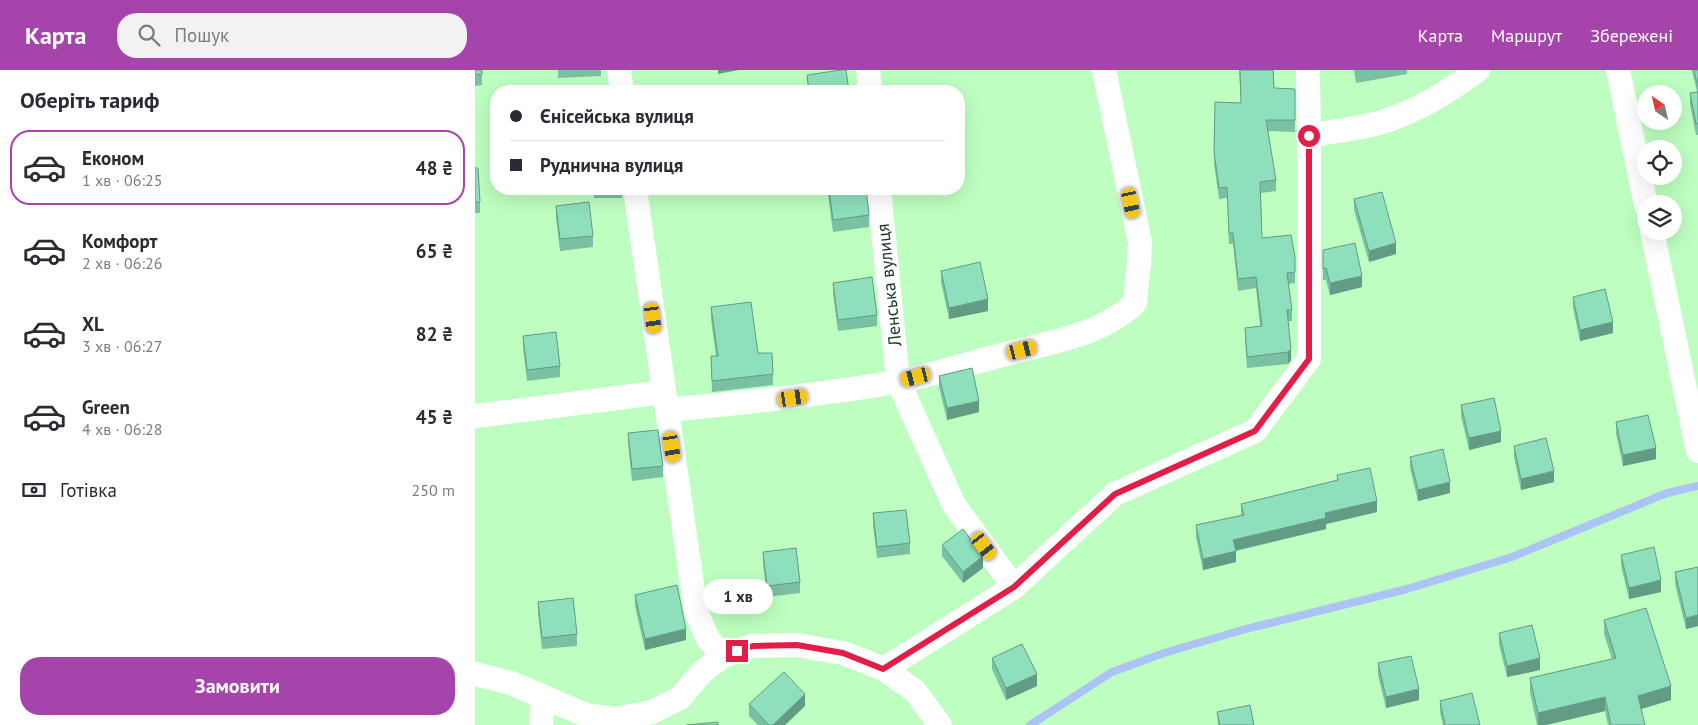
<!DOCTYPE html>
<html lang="uk">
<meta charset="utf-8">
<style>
:root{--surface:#fff;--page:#f2f2f3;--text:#2b2b33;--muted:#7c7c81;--line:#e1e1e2;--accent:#a544ab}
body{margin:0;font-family:"PT Sans",sans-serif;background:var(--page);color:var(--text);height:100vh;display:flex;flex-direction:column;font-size:19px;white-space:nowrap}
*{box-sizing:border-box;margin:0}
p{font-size:16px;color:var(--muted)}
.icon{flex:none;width:28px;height:28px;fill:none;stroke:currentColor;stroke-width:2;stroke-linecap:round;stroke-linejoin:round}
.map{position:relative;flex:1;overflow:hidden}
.panel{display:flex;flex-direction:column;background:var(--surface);width:475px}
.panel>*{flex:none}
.hud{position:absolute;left:15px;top:15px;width:475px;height:110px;border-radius:20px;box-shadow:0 5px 20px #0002;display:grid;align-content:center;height:110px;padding:0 20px;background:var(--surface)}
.needle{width:32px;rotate:326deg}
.controls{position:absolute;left:1162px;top:15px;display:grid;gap:10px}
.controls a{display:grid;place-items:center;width:45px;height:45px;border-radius:50%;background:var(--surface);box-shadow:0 5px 20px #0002;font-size:25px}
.end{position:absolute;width:22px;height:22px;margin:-11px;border:6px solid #e11d48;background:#fff;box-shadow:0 0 0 2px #fff}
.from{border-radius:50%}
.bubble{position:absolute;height:35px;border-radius:18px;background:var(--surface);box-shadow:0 5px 20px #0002;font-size:16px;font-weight:700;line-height:35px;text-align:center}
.car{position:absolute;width:15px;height:30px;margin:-15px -8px;border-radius:6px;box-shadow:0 0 4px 1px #0007;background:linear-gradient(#f5c518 24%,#345 0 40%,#f5c518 0 76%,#345 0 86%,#f5c518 0)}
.hud b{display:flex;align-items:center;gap:18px;height:48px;font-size:19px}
.hud b+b{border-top:1px solid var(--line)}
.hud i{width:12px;height:12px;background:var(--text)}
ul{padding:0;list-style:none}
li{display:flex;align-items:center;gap:15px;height:75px;margin:0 10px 8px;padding:0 10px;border:2px solid transparent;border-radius:20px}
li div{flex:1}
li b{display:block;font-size:19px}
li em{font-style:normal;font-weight:700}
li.selected{border-color:var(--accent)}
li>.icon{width:45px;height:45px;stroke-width:1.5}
h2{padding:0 20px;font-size:22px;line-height:60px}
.pay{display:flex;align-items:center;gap:12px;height:55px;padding:0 20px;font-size:19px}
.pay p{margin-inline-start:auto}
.primary-button{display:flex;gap:10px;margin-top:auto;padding:10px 20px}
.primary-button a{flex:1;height:58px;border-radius:20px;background:var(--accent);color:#fff;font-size:20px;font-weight:700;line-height:58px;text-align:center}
header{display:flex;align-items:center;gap:30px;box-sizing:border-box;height:70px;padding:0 25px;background:var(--accent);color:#fff}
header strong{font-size:24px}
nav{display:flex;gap:28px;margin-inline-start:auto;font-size:18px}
.search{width:350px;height:45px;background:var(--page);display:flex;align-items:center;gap:12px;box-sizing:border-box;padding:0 18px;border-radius:20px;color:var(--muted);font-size:19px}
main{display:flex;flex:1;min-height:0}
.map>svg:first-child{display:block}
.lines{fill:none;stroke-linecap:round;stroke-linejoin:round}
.stream{stroke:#acc3f5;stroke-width:8}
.minor{stroke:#fff;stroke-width:24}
.wall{fill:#7ac0a2}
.shaded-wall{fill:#639c84}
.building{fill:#8edfbc;stroke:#639c84}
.route{stroke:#e11d48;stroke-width:6}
.labels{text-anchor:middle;stroke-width:5;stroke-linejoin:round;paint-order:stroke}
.street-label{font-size:18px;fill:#1c351d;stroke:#fff}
</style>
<header>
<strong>Карта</strong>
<div class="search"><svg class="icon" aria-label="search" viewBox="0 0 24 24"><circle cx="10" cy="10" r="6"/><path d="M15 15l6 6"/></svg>Пошук</div>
<nav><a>Карта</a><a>Маршрут</a><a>Збережені</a></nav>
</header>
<main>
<section class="panel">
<h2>Оберіть тариф</h2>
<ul>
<li class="selected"><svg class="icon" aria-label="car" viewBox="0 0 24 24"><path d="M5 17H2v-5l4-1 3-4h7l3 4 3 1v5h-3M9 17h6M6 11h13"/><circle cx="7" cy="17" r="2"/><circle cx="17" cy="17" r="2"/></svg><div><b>Економ</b><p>1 хв · 06:25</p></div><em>48 ₴</em></li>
<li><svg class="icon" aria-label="car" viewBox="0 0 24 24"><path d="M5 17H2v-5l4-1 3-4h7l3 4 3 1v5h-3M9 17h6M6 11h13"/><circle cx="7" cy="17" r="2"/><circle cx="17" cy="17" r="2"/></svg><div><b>Комфорт</b><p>2 хв · 06:26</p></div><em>65 ₴</em></li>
<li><svg class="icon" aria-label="car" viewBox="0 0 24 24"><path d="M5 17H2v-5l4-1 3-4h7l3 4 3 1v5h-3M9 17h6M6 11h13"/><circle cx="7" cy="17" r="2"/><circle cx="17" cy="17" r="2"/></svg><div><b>XL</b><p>3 хв · 06:27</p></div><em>82 ₴</em></li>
<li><svg class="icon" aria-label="car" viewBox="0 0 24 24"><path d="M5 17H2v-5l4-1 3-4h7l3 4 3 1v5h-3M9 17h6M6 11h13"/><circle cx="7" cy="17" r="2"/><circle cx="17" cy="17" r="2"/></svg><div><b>Green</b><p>4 хв · 06:28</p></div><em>45 ₴</em></li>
</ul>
<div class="pay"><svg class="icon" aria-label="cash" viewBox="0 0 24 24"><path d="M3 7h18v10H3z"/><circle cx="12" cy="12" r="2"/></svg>Готівка<p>250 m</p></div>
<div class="primary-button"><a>Замовити</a></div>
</section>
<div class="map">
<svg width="1223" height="655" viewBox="0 0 1223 655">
<rect width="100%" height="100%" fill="#befec0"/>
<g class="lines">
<path class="stream" d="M555,655L637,602L689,583L767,560L932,519L1037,487L1192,423L1223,416"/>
<path class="minor" d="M144,0L147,21
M393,0L395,21
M1143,0L1171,135
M834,66C858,61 884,59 907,52C943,41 974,21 1003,0
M160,119L221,541L233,569L248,586
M404,119L423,311L479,435L539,517
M1177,161L1223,381
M192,340C269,333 345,325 421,312C458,305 495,293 531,284C576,272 625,266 660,233L664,193L665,172L629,0
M0,346L189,322
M409,599L539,517L640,424L780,361L834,289V66L833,0
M0,604L36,613L111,645L139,649L177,642L205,628L226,603L248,586L277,576L322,575L368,583L409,599L440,621L465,655
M66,655L68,627"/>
</g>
<path class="wall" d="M0,0L7,4V15L0,16Z
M83,0H126V6L83,8Z
M764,0H798L799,18L820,50V62L793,61L801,110V121L786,123L787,168L820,187V213L813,214L817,240V251H813L816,290L813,294L772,298L770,269V258L785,256L781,218L763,221L758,174H754L752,128L744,129L739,94L740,32L766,33Z
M879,0H932V4L881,13Z
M1217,0H1223V65H1221L1215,34V23L1222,22Z
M332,5L374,21H333Z
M0,98L5,132V143H0Z
M119,119H147V128H119Z
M353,119H391L394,145V157L358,162L353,125Z
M879,129L921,184L894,192L879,140Z
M81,136L118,166V177L85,181L81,147Z
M848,180L887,217L855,225L851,210H848Z
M466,201L513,241L474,249L466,212Z
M358,213L402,245V256L363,261L358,224Z
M1098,227L1138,263L1105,271L1098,238Z
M236,237L283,283L298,304V315L237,322L236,286H241L236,249Z
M48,266L85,296V307L52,311L48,277Z
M464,306L504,342L472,350L464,317Z
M986,335L1026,372L994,380L986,346Z
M1141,352L1181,389L1148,396L1141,364Z
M153,363L188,396V407L157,411L153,374Z
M1039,376L1079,412L1046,420L1039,387Z
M935,387L975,423L943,431L935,398Z
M862,405L902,442L851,454V459L761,481V492L728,500L721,467V455L766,445V434L862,410Z
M398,443L435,473V484L402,488L398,455Z
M467,475L508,498L488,513L467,486Z
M288,482L325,512V523L292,527L288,493Z
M1146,485L1186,522L1154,529L1146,496Z
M1223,497V556L1211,559L1200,514V502Z
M160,525L211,570L170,580L160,536Z
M63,532L102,564V576L67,579L63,543Z
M1129,550L1196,630L1166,639L1170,655H1133L1130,641L1071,655H1062L1055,622V608L1137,589L1129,564Z
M1024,563L1065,600L1032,607L1024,574Z
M517,588L562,616L531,630L517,599Z
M903,593L944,630L911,638L903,605Z
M965,631L1005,655H968L965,642Z
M274,634L330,636L310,655H283L274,646Z
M742,642L779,655H743Z"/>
<path class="shaded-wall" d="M243,0H264L243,4Z
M921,173V184L894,192V181Z
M887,206V217L855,225V213Z
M513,229V241L474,249V238Z
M1138,252V263L1105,271V260Z
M816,279V290L813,294V282Z
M504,331V342L472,350V338Z
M1026,361V372L994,380V368Z
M1181,378V389L1148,396V385Z
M1079,401V412L1046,420V409Z
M975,412V423L943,431V420Z
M902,431V442L851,454V459L758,481V470L850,443Z
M761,481V492L728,500V489Z
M508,486V498L488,513V502Z
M1186,510V522L1154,529V518Z
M1223,545V556L1211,559V548Z
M211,559V570L170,580V569Z
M1065,588V600L1032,607V596Z
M562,604V616L531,630V618Z
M1196,616V630L1163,640V626Z
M944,619V630L911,638V627Z
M330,624V636L310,655H298Z
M1130,627V641L1071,655H1063V643Z"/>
<path class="building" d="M0,0H7V4L0,5Z
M366,0H371L374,21H334L332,5Z
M765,0H798L799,18L820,19V50H791L801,110L785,112L787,168L816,165L820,187V202L812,203L817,240H812L816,279L813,282L772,287L770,258L787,256L781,207L763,209L758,163H754L752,117L744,118L739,82L740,32L766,33Z
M1219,0H1223V17Z
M1223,22V53L1221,54L1215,23Z
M0,98H3L5,132H0Z
M354,119H391L394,145L358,150Z
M907,122L921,173L894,181L879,129Z
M114,132L118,166L85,169L81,136Z
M880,173L887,206L855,213L851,198L848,199V180Z
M505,192L513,229L474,238L466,201Z
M397,207L402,245L363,250L358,213Z
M1130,219L1138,252L1105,260L1098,227Z
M276,232L283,283H297L298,304L237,311L236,286H243L236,237Z
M81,262L85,296L52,300L48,266Z
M497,298L504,331L472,338L464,306Z
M1019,328L1026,361L994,368L986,335Z
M1173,345L1181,378L1148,385L1141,352Z
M183,360L188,396L157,399L153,363Z
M1071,368L1079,401L1046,409L1039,376Z
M968,379L975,412L943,420L935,387Z
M895,398L902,431L850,443L851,448L758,470L761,481L728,489L721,455L769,445L766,434L863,410L862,405Z
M431,440L435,473L402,477L398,443Z
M488,459L508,486L488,502L467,475Z
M1179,477L1186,510L1154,518L1146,485Z
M321,478L325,512L292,516L288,482Z
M1223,497V545L1211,548L1200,502Z
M202,515L211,559L170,569L160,525Z
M98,528L102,564L67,568L63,532Z
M1171,538L1196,616L1163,626L1170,655H1136L1130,627L1063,643L1055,608L1141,588L1129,550Z
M1057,555L1065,588L1032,596L1024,563Z
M547,574L562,604L531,618L517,588Z
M936,586L944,619L911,627L903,593Z
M309,602L330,624L298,655H294L274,634Z
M997,623L1005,655H970L965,631Z
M775,635L779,655H745L742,642Z
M243,652V655H211Z"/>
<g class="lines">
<path class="route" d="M262,581L278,576L322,575L368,583L408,599L539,517L640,424L780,361L834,289V66"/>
</g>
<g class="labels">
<g class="street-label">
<text transform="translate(414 215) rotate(-96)" y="6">Ленська вулиця</text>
</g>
</g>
</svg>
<div class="controls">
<a><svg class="needle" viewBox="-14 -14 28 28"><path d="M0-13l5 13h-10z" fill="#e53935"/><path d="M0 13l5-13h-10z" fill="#7c7c81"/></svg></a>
<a><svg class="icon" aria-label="locate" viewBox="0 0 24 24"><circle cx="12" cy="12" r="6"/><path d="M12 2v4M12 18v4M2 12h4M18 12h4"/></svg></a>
<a><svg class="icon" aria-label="layers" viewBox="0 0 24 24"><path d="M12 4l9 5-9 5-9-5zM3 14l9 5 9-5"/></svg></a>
</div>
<i class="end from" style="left:834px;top:66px"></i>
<i class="end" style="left:262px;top:581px"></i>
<div class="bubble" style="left:228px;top:509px;width:70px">1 хв</div>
<i class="car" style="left:656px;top:133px;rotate:168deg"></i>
<i class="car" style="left:178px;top:248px;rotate:172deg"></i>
<i class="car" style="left:547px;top:280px;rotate:76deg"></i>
<i class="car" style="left:441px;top:307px;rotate:256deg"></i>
<i class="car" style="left:318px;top:328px;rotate:81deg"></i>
<i class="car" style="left:197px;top:377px;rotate:171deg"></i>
<i class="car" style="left:509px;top:476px;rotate:143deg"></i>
<div class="hud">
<b><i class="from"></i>Єнісейська вулиця</b>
<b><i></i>Руднична вулиця</b>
</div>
</div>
</main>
